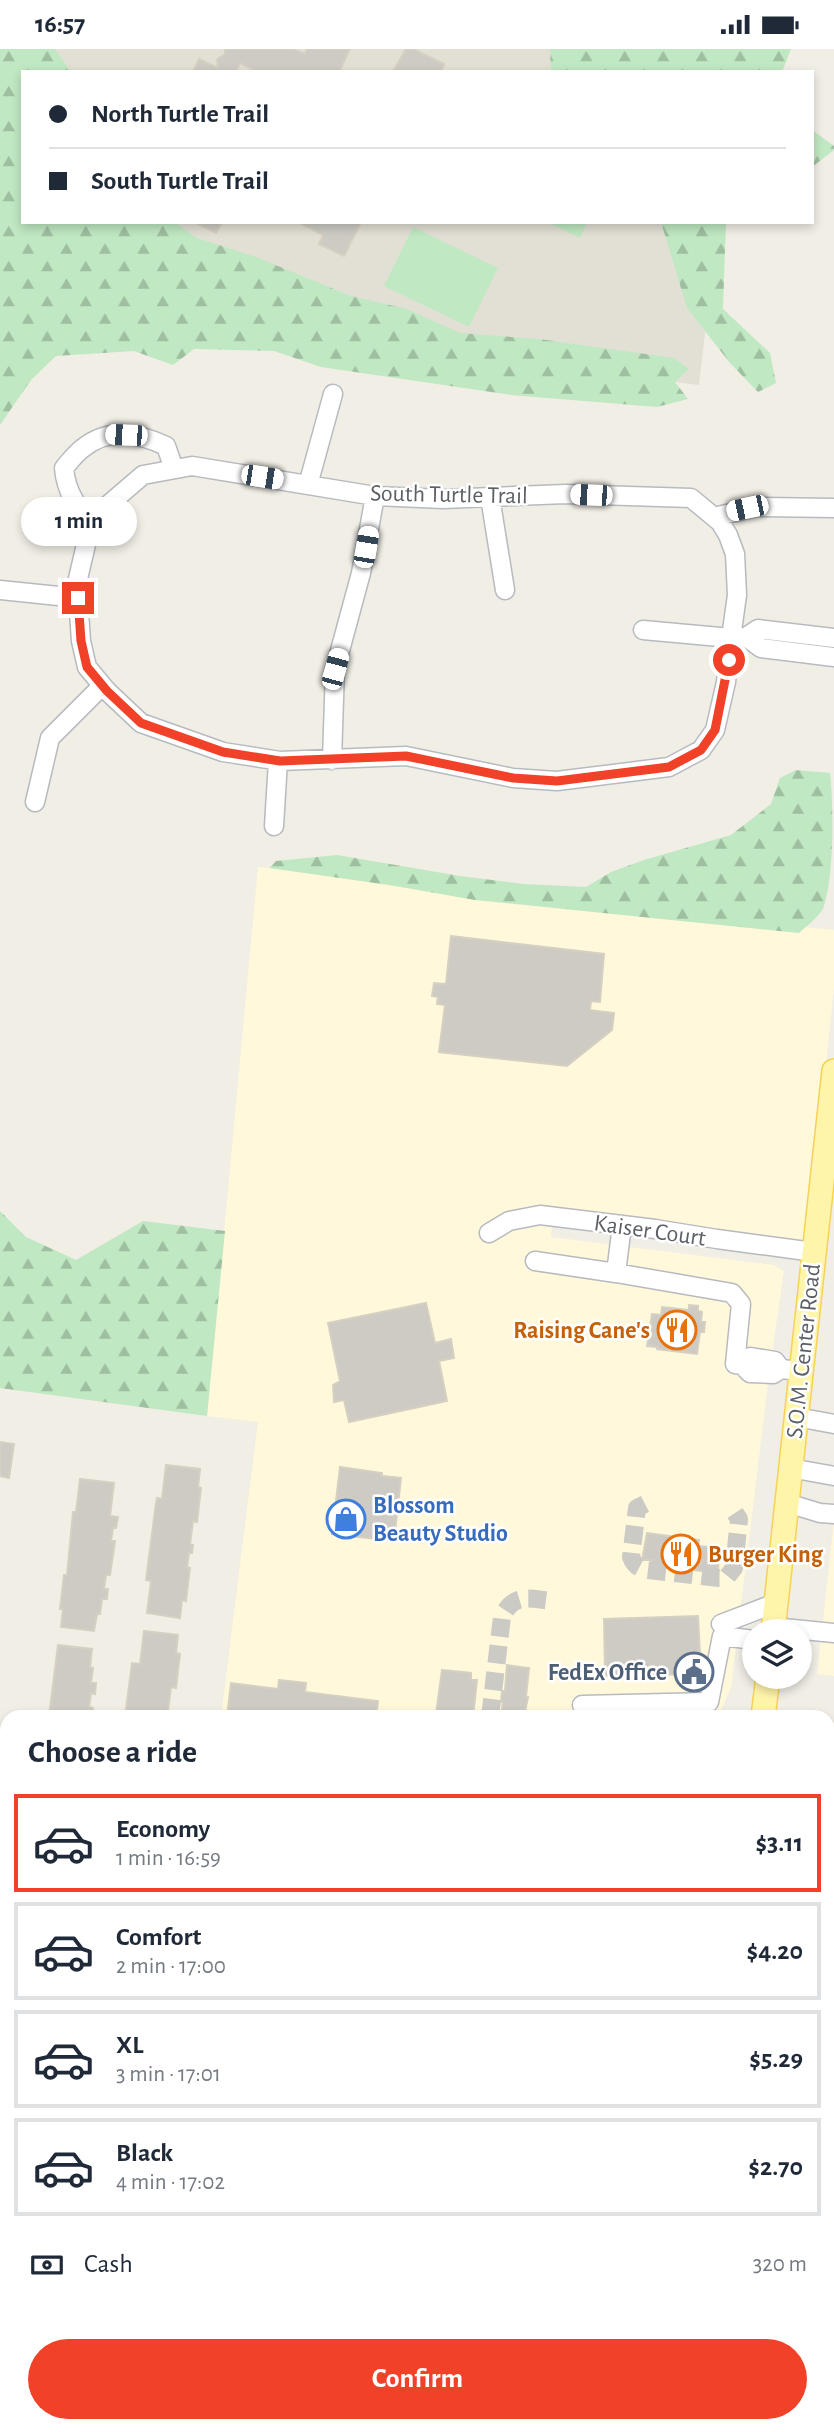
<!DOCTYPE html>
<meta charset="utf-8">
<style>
:root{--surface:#fff;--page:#f6f6f7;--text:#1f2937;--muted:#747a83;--line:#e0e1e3;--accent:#f14229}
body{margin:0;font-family:"Alegreya Sans",sans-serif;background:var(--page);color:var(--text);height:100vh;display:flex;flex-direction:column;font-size:26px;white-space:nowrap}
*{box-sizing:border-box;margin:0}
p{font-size:23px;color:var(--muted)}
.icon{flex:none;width:38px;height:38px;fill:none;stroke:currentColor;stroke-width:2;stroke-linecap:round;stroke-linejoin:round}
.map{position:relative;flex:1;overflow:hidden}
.sheet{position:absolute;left:0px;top:1661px;width:835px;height:723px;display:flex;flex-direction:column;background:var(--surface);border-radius:21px 21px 0 0;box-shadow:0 4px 10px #0003}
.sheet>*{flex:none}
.guide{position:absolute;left:21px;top:21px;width:793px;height:154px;border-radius:0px;box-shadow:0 4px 10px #0003;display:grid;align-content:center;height:154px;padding:0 28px;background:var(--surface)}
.fabs{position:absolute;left:742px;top:1570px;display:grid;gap:14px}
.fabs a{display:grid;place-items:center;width:70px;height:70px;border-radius:50%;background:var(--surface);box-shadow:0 4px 10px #0003;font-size:35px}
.end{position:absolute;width:32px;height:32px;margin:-16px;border:9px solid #f14229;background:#fff;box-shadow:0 0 0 4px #fff}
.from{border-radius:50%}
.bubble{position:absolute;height:49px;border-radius:24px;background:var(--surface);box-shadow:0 4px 10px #0003;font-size:23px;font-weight:600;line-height:49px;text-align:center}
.car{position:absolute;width:21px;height:42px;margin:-21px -10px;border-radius:9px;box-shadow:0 0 5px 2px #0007;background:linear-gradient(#fff 24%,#345 0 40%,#fff 0 76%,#345 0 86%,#fff 0)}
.guide b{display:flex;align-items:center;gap:24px;height:66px;font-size:26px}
.guide b+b{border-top:2px solid var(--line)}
.guide i{width:18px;height:18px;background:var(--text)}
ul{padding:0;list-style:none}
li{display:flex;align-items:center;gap:21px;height:98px;margin:0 14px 10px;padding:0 14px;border:4px solid var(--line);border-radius:0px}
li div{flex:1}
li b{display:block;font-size:26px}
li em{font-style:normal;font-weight:600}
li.on{border-color:var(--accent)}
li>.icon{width:63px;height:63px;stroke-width:1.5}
h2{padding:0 28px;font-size:32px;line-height:84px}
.pay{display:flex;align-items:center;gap:18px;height:77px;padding:0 28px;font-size:26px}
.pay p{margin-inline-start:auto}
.action{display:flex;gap:14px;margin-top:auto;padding:14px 28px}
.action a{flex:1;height:80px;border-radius:42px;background:var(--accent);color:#fff;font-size:28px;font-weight:600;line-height:80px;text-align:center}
.status{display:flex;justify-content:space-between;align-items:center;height:49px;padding:0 35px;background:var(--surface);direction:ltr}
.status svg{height:19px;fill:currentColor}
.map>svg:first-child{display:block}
.commercial{fill:#fff8da}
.industrial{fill:url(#industrial-furrows)}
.education{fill:#e2e0d5}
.forest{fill:url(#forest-firs)}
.park{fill:#c0e8c2}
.building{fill:#cdcbc4;stroke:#d5d0c2;stroke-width:2}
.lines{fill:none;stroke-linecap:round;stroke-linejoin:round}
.minor-tunnel{stroke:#cbcac5;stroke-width:18;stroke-dasharray:18 9;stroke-linecap:butt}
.minor-casing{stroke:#b7babf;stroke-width:21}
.major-casing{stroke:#f7d256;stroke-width:26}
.minor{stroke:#fff;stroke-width:18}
.major{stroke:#fff5aa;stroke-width:23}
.route{stroke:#f14229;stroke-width:9}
.labels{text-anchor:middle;stroke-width:5;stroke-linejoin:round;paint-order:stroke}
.street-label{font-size:24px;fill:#5c6066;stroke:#fff}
.food-label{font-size:24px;font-weight:bold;fill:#c56008;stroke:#fff;text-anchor:end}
.shop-label{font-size:24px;font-weight:bold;fill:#366cbe;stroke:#fff;text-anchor:start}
.service-label{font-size:24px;font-weight:bold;fill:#4e5e75;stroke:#fff;text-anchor:end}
</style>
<div class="status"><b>16:57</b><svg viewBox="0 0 49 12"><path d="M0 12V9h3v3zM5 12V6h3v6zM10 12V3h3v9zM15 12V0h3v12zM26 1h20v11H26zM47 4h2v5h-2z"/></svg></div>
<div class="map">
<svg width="834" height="2383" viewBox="0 0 834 2383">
<defs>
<pattern id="industrial-furrows" width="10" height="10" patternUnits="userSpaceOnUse" patternTransform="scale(1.75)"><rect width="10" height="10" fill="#e0dfd9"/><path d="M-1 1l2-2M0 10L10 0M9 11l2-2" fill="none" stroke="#b9b8b4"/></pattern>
<pattern id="forest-firs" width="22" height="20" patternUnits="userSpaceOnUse" patternTransform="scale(1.75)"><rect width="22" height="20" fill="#c0e8c2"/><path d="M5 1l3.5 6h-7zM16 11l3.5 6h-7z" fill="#9fbfa1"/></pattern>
</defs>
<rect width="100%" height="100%" fill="#f0eee5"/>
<path class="commercial" d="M258,818L834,881V939L807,1195L553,1163L551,1188L774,1216L784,1222L770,1318L731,1639L718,1668H221L258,1373L207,1367Z
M834,1471V1627L817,1625Z
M834,1700V1952L828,1953V1701Z
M0,1845H7V2365L0,2364Z
M86,2377H552L550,2383H125Z"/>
<path class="industrial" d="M834,1952V2383H680L683,2376H828V1953Z
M0,2364L7,2365V2376H86L126,2382L0,2383Z"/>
<path class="education" d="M0,0H738L736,23H23V173H718L699,336L0,249Z"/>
<path class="forest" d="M0,0H55L71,23H23V173H174L197,189L256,208L351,247L407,260L460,284L539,290L674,309L689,320L675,333L688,350L657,358L511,346L321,318L274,302L194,300L173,316L134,302L56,307L31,331L0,376Z
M550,0H791L782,23H551Z
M812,81L834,97V101L812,118Z
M661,173H726L723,260L770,304L776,334L758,343L730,314L687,259Z
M796,721L830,724C834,760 834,830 823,860C817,869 807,877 799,884L475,851L389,836L269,819L276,812L337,806L460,827L523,835L586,838L611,823L644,811L731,786L771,755L780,729Z
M0,1162L26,1188L76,1211L143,1172L225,1182L207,1367L0,1339Z"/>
<path class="park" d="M547,173H587L580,189Z
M413,178L498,219L469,278L384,237Z"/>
<path class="building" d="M225,0H293L305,5L307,0H350L339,23H258L240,14L236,23H193L199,10L218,19L217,10L225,5Z
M406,0H413L444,15L441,23H393Z
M194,173H222L216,184Z
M298,173H361L344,207L319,195L323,186Z
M451,887L604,905L600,953L591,952L590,961L614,964L612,981L567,1017L439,1003L445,956L437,955L438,948L432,947L434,934L446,935Z
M426,1254L435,1294L451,1290L454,1309L439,1312L447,1352L349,1373L344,1351L334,1353L333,1336L340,1332L328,1274Z
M689,1256L698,1257V1262L702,1263L701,1273H705L704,1283H700L697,1305L657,1300V1298L647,1297L652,1265L661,1266L662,1258L689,1261Z
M0,1393L14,1395L9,1429L0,1427Z
M166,1416L200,1420L198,1438L201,1439L197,1473L193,1472L190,1495L193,1496L192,1504H189L187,1518L190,1519L186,1552L182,1551L180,1569L147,1564L151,1532L146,1531L156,1454L157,1449L162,1450Z
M340,1418L382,1424V1427L401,1429L394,1492L332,1485Z
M80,1430L114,1434L110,1467L118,1468L116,1479H113L111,1492H115L110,1526H106L104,1540H108L107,1550H102L100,1565H97L94,1582L61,1578L63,1560H60L64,1526H67L73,1463H76Z
M647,1484L699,1491L698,1497L719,1499L718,1524L684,1520V1523L672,1522L673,1518L657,1516L656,1519H651L652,1511H642Z
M698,1567L701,1625L605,1627L604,1570Z
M144,1582L178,1586L176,1604L180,1605L176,1639L171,1638L168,1662H172L171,1668H125L132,1614L140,1615Z
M58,1596L92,1600L90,1618L93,1619L91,1634H96L95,1645L91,1644L89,1658L93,1659L92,1668H49Z
M507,1616L529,1619L526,1648H528L524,1668H501L503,1653H501L502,1642H505Z
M442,1621L471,1624V1631H477L473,1668H442V1666L436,1665Z
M279,1631L306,1634L305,1643L378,1652L376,1668H227L231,1634L278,1640Z
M7,1913V1958L1,1957Z
M1,1993H7V2097L5,2096L6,2087L0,2086Z
M828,2150H834V2182L828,2181Z
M828,2309L834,2310V2351L828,2350Z
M0,2372H7V2376H40L67,2380V2383H0Z
M308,2376H490L489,2383H308Z"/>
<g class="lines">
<path class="minor-tunnel" d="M645,1455L637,1459L631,1508C634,1516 638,1519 647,1521L719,1529H726L734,1519L739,1470L735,1464
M490,1668L502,1568C514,1543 530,1550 553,1552
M0,2074L7,2075"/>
<defs>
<path id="minor" d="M308,436L333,345
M490,448L505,541
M714,468L756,458L834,459
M94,478C78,459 66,444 64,419C70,412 76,404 83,399C109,378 138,384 166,397L174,420
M0,541L78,549
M643,581L731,589L737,546L735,505L728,486L720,473L691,449L566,445L443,450L375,447L192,417L143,426L108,456L88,487L77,534L81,592L87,618L107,642L141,674L223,703L280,712L406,707L513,729L557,732L669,718L701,701L715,681L726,633L731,589L746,588L758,580L834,589
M746,588L761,599L834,608
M332,711L335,620L361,524L375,447
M35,753L50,689L102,637
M274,777L278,712
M622,1176L616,1224L732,1244L741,1255L735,1315L742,1316
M489,1184L509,1172L540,1166L655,1180L717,1190L814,1203
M535,1212L616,1224
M781,1320L775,1312L750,1308L742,1316L750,1324L773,1325L781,1320L801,1322
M796,1368L834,1375
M790,1419L834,1427
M787,1454L820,1464L834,1465
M721,1575L776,1554
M773,1578L834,1584
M582,1656L709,1653L722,1587L754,1591
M828,2117H834"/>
<path id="major" d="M773,1582L834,1022
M763,1668L768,1628
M828,1697L834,1696
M0,1825H7
M606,2383L608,2376
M648,2383L650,2376"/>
</defs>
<use href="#minor" class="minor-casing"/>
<use href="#major" class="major-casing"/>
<use href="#minor" class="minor"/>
<use href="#major" class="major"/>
</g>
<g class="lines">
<path class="route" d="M78,549L81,592L87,618L107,642L141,674L223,703L280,712L406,707L513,729L557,732L669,718L701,701L715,681L729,611"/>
</g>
<defs>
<symbol id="restaurant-ring" viewBox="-11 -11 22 22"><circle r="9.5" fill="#fff" stroke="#e8710a" stroke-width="1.5"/><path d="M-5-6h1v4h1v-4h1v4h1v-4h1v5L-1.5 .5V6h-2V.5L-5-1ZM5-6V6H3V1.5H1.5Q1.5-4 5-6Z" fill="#e8710a"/></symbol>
<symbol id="shop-ring" viewBox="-11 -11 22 22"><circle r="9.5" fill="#fff" stroke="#3f7fe0" stroke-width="1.5"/><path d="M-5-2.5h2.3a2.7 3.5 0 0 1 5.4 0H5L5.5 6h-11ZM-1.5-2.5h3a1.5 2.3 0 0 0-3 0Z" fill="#3f7fe0"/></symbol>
<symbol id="civic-ring" viewBox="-11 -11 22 22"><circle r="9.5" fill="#fff" stroke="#5c6f8a" stroke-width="1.5"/><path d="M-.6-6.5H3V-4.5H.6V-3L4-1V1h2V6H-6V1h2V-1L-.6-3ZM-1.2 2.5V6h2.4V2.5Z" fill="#5c6f8a"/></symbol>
</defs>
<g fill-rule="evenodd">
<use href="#restaurant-ring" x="655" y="1259" width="44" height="44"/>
<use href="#shop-ring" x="324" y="1448" width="44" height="44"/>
<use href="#restaurant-ring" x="659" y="1483" width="44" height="44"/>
<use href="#civic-ring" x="672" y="1601" width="44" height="44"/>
</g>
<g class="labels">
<g class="street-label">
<text transform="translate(449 445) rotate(1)" y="8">South Turtle Trail</text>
<text transform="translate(650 1181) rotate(8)" y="8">Kaiser Court</text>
<text transform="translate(803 1302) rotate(-84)" y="8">S.O.M. Center Road</text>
</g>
<g class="food-label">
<text x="650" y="1289">Raising Cane's</text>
<text x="708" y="1513" text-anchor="start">Burger King</text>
</g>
<g class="shop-label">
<text x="373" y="1464">Blossom<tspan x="373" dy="28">Beauty Studio</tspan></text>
</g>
<g class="service-label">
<text x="667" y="1631">FedEx Office</text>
</g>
</g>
</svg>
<div class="fabs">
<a><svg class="icon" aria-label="layers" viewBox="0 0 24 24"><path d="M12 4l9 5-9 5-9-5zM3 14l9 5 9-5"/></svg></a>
</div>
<i class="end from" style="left:729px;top:611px"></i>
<i class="end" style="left:78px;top:549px"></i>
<div class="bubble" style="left:21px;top:448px;width:116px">1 min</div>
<i class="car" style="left:126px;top:386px;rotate:272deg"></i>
<i class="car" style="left:262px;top:428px;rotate:99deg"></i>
<i class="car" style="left:591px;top:446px;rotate:272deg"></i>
<i class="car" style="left:747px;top:459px;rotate:258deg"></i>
<i class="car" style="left:366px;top:498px;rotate:10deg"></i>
<i class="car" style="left:335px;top:620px;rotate:15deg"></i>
<div class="guide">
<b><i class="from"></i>North Turtle Trail</b>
<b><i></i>South Turtle Trail</b>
</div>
<section class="sheet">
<h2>Choose a ride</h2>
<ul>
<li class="on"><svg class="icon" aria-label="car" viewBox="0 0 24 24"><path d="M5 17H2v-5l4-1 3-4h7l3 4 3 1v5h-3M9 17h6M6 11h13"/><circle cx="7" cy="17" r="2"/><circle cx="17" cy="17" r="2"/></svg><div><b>Economy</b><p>1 min · 16:59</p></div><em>$3.11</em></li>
<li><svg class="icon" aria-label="car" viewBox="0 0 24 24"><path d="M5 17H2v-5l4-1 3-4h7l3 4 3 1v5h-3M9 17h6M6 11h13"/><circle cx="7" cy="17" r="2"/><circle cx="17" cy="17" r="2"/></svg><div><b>Comfort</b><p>2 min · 17:00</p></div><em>$4.20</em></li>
<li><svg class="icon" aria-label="car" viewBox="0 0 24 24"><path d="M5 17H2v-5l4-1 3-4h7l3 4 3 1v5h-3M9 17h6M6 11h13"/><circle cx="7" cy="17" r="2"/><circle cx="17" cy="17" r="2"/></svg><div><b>XL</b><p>3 min · 17:01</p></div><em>$5.29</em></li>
<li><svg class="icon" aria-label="car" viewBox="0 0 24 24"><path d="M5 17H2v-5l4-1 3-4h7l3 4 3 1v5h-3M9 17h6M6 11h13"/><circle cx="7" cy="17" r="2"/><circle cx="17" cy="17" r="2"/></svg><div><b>Black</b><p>4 min · 17:02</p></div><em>$2.70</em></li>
</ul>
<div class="pay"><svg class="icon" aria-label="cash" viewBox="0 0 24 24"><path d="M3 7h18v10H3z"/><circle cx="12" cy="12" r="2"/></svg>Cash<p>320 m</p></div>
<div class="action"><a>Confirm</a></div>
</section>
</div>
